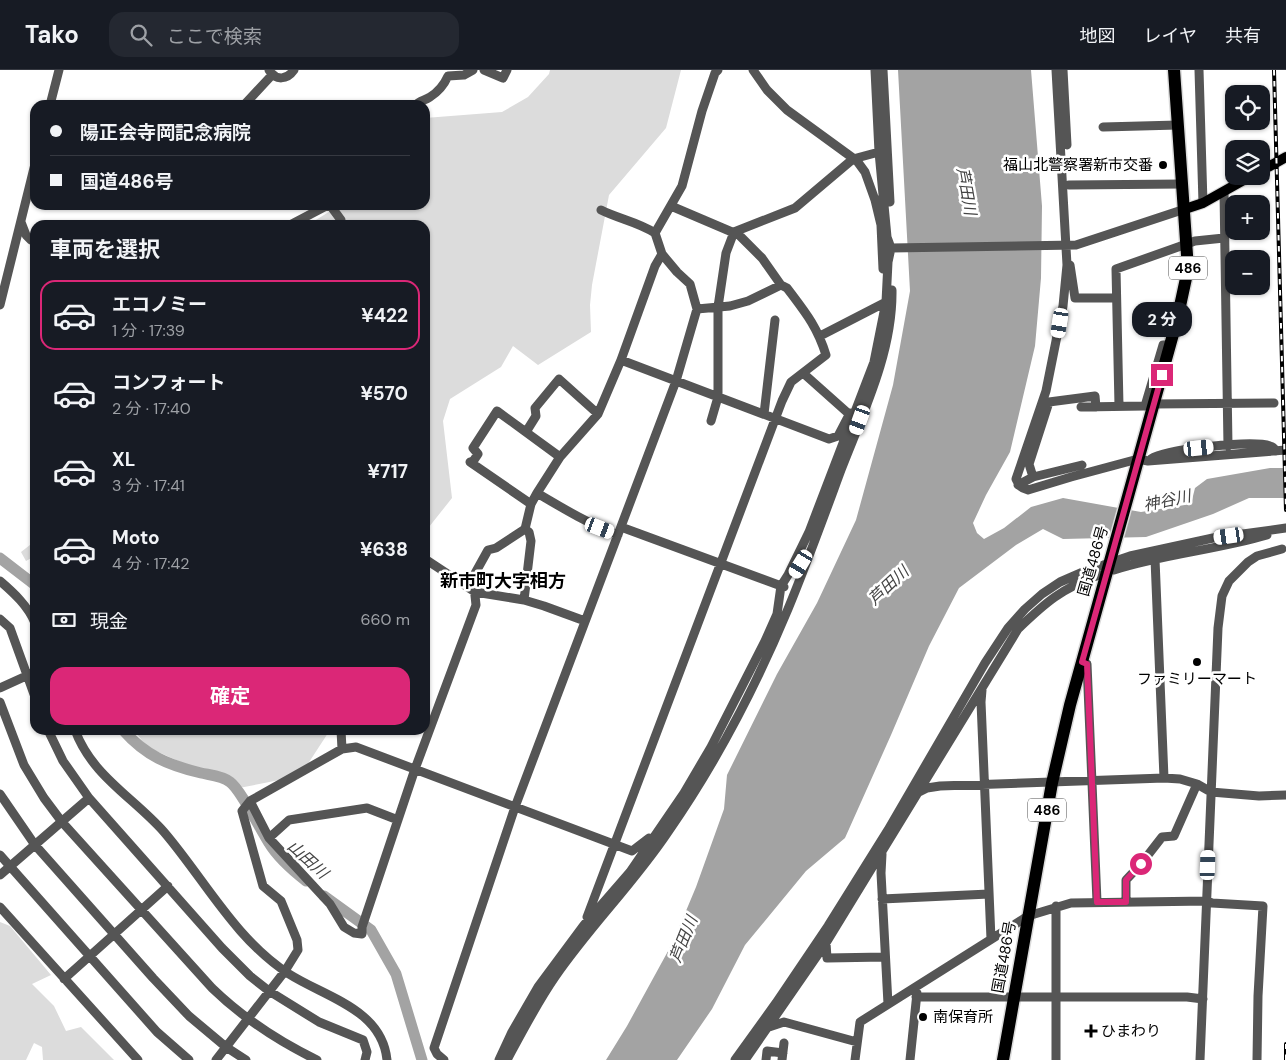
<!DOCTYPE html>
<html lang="ja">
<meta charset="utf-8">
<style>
:root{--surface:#171b24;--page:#242831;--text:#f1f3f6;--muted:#9ea1a6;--line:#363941;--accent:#db2777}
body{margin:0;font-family:"DM Sans","Noto Sans JP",sans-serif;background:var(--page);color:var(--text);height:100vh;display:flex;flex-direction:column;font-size:19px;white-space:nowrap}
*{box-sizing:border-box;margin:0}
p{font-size:16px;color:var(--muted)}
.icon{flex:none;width:28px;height:28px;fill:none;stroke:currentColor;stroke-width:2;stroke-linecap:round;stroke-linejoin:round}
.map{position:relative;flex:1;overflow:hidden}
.drawer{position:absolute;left:30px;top:150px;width:400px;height:515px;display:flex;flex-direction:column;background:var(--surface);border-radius:15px;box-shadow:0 1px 4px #0004}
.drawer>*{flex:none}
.hud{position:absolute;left:30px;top:30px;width:400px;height:110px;border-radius:15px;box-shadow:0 1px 4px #0004;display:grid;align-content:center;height:110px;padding:0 20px;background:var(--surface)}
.tools{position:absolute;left:1225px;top:15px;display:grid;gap:10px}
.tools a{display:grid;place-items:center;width:45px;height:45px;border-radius:10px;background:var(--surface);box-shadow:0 1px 4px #0004;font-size:25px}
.end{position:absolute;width:22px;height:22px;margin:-11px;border:6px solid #db2777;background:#fff;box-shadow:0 0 0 2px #fff}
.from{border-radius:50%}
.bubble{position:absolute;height:35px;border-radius:15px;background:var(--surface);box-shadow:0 1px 4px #0004;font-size:16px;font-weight:700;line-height:35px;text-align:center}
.car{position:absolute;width:15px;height:30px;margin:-15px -8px;border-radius:6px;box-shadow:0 0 4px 1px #0007;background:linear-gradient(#fff 24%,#345 0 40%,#fff 0 76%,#345 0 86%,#fff 0)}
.hud b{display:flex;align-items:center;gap:18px;height:48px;font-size:19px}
.hud b+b{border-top:1px solid var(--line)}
.hud i{width:12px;height:12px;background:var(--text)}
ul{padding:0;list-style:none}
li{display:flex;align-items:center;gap:15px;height:70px;margin:0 10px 8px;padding:0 10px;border:2px solid transparent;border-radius:15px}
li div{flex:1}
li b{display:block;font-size:19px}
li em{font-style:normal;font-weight:700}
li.on{border-color:var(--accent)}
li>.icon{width:45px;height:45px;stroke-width:1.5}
h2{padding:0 20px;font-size:22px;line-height:60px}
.pay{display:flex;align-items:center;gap:12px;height:55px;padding:0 20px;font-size:19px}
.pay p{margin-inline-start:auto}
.action{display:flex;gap:10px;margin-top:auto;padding:10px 20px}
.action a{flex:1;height:58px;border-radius:15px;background:var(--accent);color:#fff;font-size:20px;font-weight:700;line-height:58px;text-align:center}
header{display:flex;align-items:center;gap:30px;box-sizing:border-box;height:70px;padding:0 25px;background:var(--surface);border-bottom:1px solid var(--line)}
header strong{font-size:24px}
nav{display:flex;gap:28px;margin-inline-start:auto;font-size:18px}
.search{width:350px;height:45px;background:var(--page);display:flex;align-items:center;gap:12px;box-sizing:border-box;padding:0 18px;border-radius:15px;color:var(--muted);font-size:19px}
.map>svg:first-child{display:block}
.green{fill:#dcdcdc}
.water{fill:#a3a3a3}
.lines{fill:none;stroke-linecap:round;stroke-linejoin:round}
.river{stroke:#a3a3a3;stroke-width:11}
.major-casing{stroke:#dbdbdb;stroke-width:12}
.highway-casing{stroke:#dbdbdb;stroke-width:15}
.minor{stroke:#555;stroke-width:9}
.major{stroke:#000;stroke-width:10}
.highway{stroke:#000;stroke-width:12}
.rail-casing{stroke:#000;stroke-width:4}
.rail{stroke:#fff;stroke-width:2;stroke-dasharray:5.5;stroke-linecap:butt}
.route{stroke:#db2777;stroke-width:6}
.poi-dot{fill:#000;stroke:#fff;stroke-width:2}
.labels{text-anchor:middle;stroke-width:5;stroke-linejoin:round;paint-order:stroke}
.shield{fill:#fff;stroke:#4c4c4c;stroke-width:1}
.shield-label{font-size:14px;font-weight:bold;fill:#000}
.poi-label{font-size:15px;fill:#000;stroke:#fff;text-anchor:start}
.street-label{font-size:15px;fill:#000;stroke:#fff}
.water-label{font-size:16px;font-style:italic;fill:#444;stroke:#fff}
.quarter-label{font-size:18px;font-weight:bold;fill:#000;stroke:#fff}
</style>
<header>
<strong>Tako</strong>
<div class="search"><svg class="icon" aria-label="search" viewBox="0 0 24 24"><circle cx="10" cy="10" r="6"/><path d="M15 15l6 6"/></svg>ここで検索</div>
<nav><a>地図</a><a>レイヤ</a><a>共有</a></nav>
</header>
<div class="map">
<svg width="1286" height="990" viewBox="0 0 1286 990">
<rect width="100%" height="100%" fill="#fff"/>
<path class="green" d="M550,0H681L666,58L609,125L592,215L590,235L591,262L538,295L513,276L501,297L450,329L443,351L452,428L425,462V155H304L311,153L340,135H425V48L502,42L528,27L549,4Z
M35,471V486L26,491L21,482Z
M134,660H330L300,706L239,718L147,677Z
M0,852L10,856L51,905L32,914L54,936L66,961L81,957L114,990H43L42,977L34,973L26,990H0Z"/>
<path class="water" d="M898,0H1031L1042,136L1041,208L1035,276L1010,382L986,425L973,453L977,463L984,469L1004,458L1031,437L1063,428L1141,442L1191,434L1195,418L1207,409L1270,398H1286V428H1249L1213,444L1146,467L1063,469L1043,459L1016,475L959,518L929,576L891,665L845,768L806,801L745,875L712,939L677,990H606L627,956L673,872L696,817L724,739L727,705L777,604L817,533L856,450L893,315L910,221Z"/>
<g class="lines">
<path class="river" d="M0,488L35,515
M123,660C146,686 168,695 201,703C210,705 223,706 230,712C241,720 260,759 269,773C278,788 292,800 306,811
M324,826L371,860L396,904L422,990"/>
<defs>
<path id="major" d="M1261,101L1286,87
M1185,139L1203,133L1251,106"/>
<path id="highway" d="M1003,990L1052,713L1070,635L1177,250L1188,199L1174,0"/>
</defs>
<use href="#major" class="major-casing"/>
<use href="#highway" class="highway-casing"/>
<path class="minor" d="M269,0C276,11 287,10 294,0
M484,0L503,8L507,0
M753,0L767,20L787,40L857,91L865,102L875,130H884
M883,0L890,132
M1056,0L1067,195L1063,236L1046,321L1016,409C1019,416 1021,418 1028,420L1071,407L1138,389L1148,391L1286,380
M1063,0L1067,75
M1199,0L1203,133
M50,35L59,0
M244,35L272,5
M416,35C420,30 424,31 430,27C438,22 444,15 448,6L464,5L473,0
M1103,57L1178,55
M1069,115L1183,114
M1224,122L1228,376
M875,130L881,155L883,199
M330,135L341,150V155
M21,152L26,165L31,170H35
M290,155L328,135
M655,163L682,116L702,41L715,3L718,0
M891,178L1076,175L1185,139
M662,184L677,202L690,214L697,239
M1070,195L1075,228H1116
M0,235L35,94
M820,266L886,232
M621,290L829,369L838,366L850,343
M803,303L849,344
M1153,334L1274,333
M1119,336L1116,199L1195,171L1224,168
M1081,337L1145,336L1163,275H1170
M764,344L775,250
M711,351L718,327V237L726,183L734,162L795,138L853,89L879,82
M526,362L536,346L535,338L559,309L598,344
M1151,389C1165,379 1253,370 1270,376C1274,377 1274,378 1276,381
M470,392L531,434
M472,393L478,384L473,378L497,341L560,387
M1033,407L1082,395
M1018,415L1033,407L1029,394L1049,332L1095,326L1096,337
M537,423C564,439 589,454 618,465
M621,457L784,517
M425,489L475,522L524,530L544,536L585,551
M1155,489L1164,708
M1114,500C1164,484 1216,480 1267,465
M0,511C14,523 28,536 35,553
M524,530L531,471L529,462L525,459
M0,549L10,558L35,627
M1082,592L1087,594L1097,832
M0,618L35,602
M982,620L981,632L991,869
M0,632L24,695L44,728L62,752L212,918C243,948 278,971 317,990
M48,660L63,691L89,728L222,878L250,906L269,921L319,952L363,970L367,982L365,990
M75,660C92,706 133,727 164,762C205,810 235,869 289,904C325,927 382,939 387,990
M341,660L342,679
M919,722L927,718L940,716L1164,708L1180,709L1197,714L1211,722L1259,726L1286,725
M0,724L35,775L153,908L189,946L226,977L246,990
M250,731L269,768L330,834L344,857L354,863L362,864V857L415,699L476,535L473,507L488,480L496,478L525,459L531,434L537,423L560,387L598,344L621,290L655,196L662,184L655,163C638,152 619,149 601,140
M269,768L289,750L367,738L398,750
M882,784L881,803L888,934
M0,785L157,962L189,990
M0,805L89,728
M882,829L989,824
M1126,832V810L1141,794L1162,767L1174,766L1197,714
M1056,836V990
M0,837L138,990
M587,847L782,331L791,312L826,285C817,256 805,242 787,218L781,215L762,188L739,165L671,136
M826,873L827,888L885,887
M64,909L168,816
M916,927H1187L1203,929
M769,957L784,952L857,972
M216,990L285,901L298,880L297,870L281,831L263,816L242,741L250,731L342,679L356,677L632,781L649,768L652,770
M444,990L437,984L434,978L515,737L676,311L697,239L730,236L748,231L781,215
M499,990L512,962L538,917L584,855L630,802L684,723L711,677L765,571L777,544L781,516L788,505L809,462L874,292L886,232L888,192L891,178L887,167L879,82L875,0
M507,990C522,962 537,933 555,907C590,856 634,813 668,762C716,693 756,616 788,539C807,493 824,446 841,400C863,343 893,282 892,220
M735,990L776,933L828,856L888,760L985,593L1008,558L1025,539L1042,524L1060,512L1083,502L1130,486L1213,468L1286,458
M745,990L826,873L1018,559C1045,533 1062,518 1099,505
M766,990L767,981L783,983
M782,990L784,973
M855,990L860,952L1028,846L1071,833L1207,831L1212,833L1263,836L1258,926L1257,990
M910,990L917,923
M1200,990L1218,558L1222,526L1229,511L1248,492L1257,486L1282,479"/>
<use href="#major" class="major"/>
<use href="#highway" class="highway"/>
<defs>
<path id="rail" d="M1274,0L1286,440
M1286,990V974"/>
</defs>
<use href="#rail" class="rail-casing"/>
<use href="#rail" class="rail"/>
</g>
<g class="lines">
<path class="route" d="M1141,794L1126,810V832H1097L1087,594L1082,592L1162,305"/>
</g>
<g class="poi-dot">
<circle cx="1163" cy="95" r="5"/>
<circle cx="1197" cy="592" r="5"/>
<circle cx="923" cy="947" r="5"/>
<path d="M1088.5 953.5h5v5h5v5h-5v5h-5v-5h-5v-5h5z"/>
</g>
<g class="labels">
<g class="shield">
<rect x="1169" y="186.5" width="38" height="23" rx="4"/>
<rect x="1028" y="728.5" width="38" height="23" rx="4"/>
</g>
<g class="shield-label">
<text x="1188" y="203">486</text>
<text x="1047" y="745">486</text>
</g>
<g class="poi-label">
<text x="1153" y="100" text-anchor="end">福山北警察署新市交番</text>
<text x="1197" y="614" text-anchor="middle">ファミリーマート</text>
<text x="933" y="952">南保育所</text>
<text x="1101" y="966">ひまわり</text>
</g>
<g class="street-label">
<text transform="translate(1093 491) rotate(-74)" y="5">国道486号</text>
<text transform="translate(1004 887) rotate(-80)" y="5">国道486号</text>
</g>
<g class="water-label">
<text transform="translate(967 121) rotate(80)" y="6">芦田川</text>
<text transform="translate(1167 430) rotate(-12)" y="6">神谷川</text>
<text transform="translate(888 515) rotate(-43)" y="6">芦田川</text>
<text transform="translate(308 789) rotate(42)" y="6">山田川</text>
<text transform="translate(683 869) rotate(-68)" y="6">芦田川</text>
</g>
<g class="quarter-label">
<text x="503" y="517">新市町大字相方</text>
</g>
</g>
</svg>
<div class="tools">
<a><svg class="icon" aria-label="locate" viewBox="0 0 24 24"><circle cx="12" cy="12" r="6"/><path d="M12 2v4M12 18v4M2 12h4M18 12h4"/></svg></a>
<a><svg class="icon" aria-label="layers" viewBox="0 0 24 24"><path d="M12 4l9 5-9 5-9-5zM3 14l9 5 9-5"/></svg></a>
<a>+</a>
<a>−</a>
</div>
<i class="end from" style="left:1141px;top:794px"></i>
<i class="end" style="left:1162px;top:305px"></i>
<div class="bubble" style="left:1132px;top:232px;width:60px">2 分</div>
<i class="car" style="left:1060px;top:253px;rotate:189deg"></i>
<i class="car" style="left:860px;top:350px;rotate:200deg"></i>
<i class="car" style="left:1199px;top:378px;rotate:84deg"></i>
<i class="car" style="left:600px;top:458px;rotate:111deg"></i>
<i class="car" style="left:1229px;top:466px;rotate:262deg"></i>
<i class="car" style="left:801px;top:494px;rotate:211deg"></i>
<i class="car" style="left:1208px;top:795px;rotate:2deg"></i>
<div class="hud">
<b><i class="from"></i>陽正会寺岡記念病院</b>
<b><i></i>国道486号</b>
</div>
<section class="drawer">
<h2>車両を選択</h2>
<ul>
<li class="on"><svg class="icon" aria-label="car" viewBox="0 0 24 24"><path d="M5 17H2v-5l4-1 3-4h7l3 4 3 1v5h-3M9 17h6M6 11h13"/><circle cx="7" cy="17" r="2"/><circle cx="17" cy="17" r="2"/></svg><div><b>エコノミー</b><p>1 分 · 17:39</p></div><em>¥422</em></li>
<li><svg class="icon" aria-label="car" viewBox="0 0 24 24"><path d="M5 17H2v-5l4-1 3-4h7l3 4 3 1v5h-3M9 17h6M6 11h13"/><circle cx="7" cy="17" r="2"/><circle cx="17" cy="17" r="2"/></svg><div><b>コンフォート</b><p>2 分 · 17:40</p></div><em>¥570</em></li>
<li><svg class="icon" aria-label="car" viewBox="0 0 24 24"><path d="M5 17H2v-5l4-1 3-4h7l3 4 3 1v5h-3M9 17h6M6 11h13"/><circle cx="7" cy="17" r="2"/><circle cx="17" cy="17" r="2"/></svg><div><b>XL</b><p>3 分 · 17:41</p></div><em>¥717</em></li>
<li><svg class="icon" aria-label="car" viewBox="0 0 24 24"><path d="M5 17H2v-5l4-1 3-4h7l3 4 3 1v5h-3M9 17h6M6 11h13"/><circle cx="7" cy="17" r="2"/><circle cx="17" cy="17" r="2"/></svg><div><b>Moto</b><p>4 分 · 17:42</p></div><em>¥638</em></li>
</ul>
<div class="pay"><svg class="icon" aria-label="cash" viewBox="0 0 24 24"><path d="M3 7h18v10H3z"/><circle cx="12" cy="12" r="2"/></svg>現金<p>660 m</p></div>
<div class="action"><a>確定</a></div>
</section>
</div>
